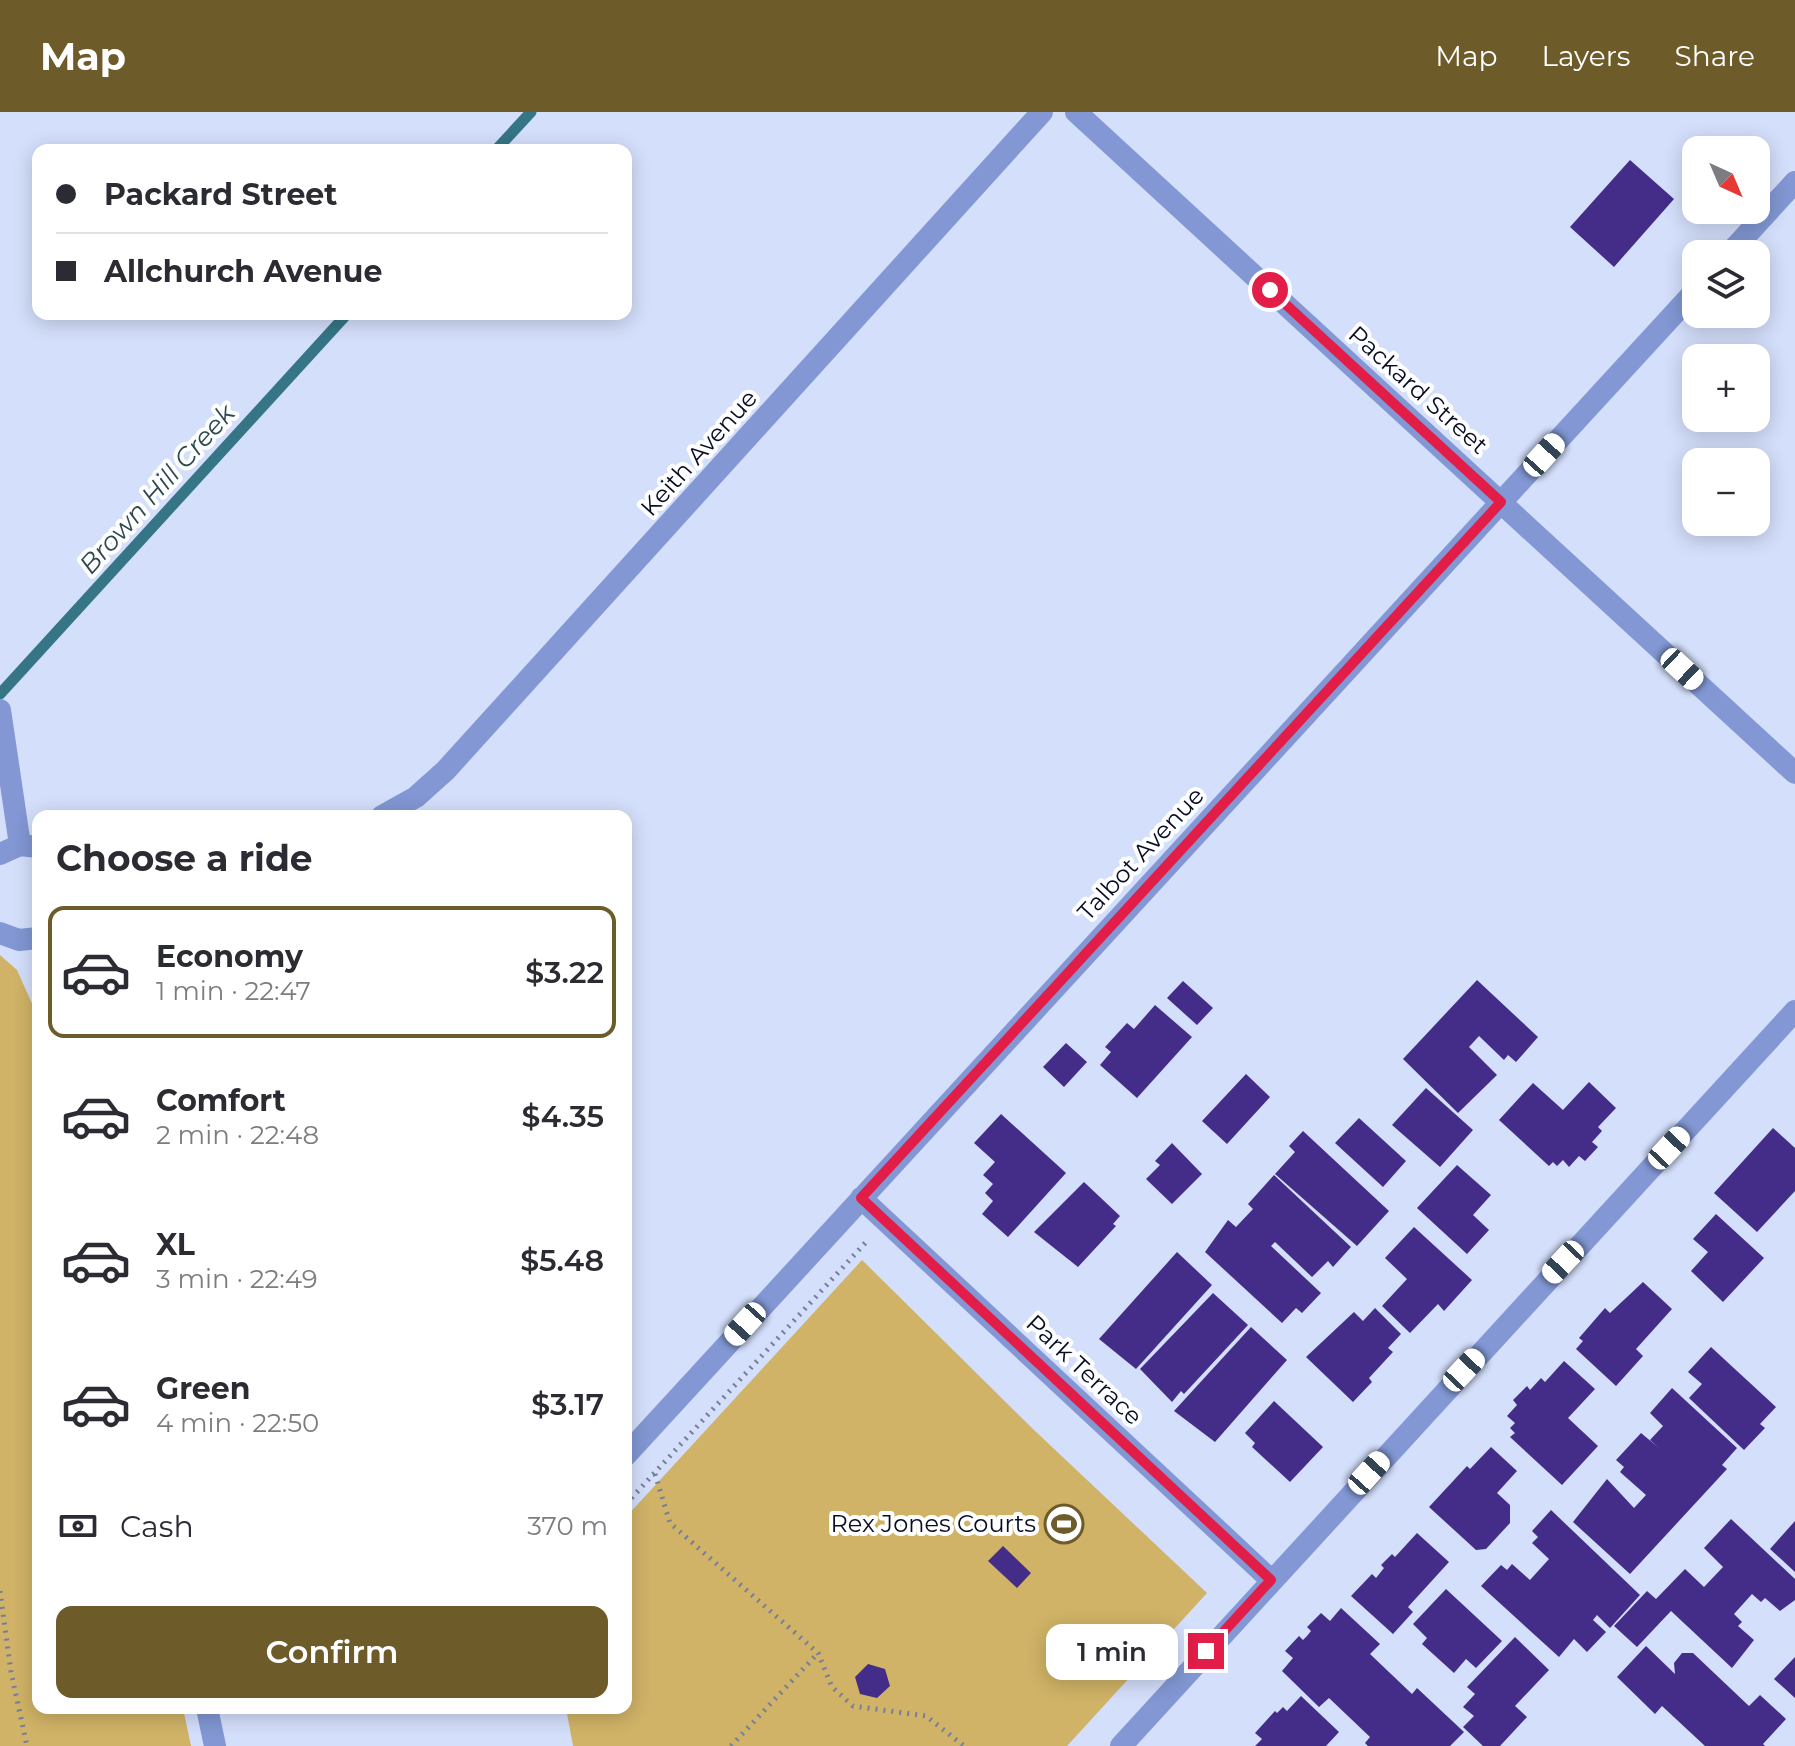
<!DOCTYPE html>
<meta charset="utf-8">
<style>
:root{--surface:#fff;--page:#f2f2f3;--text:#2b2b33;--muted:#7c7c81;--line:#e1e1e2;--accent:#6d5b29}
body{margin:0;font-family:Montserrat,sans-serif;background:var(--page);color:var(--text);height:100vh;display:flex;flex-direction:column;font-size:30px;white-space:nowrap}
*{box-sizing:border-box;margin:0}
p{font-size:26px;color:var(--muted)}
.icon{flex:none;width:44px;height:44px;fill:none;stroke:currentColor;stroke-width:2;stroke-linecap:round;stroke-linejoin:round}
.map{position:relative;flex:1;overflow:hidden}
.panel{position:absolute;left:32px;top:698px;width:600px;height:904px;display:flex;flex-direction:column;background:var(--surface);border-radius:16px;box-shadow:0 4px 20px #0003}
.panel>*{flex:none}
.hud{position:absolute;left:32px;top:32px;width:600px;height:176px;border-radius:16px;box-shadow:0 4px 20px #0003;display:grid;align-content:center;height:176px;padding:0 24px;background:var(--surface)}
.needle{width:52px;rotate:136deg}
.tools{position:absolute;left:1682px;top:24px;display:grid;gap:16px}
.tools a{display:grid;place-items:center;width:88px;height:88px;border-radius:16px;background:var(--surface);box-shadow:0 4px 20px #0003;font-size:40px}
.end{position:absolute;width:36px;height:36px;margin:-18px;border:10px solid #e11d48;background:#fff;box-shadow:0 0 0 4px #fff}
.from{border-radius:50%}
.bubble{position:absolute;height:56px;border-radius:16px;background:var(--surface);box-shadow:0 4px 20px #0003;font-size:26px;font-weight:600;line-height:56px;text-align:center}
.car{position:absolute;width:24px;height:48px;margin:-24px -12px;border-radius:10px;box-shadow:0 0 6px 2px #0007;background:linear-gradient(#fff 24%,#345 0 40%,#fff 0 76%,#345 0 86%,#fff 0)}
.hud b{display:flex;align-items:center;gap:28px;height:76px;font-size:30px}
.hud b+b{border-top:2px solid var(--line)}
.hud i{width:20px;height:20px;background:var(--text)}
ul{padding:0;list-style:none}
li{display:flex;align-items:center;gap:24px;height:132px;margin:0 16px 12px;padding:0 8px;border:4px solid transparent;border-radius:16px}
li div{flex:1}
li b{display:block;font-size:30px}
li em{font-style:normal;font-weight:600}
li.current{border-color:var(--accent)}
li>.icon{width:72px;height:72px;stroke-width:1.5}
h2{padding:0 24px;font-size:36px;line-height:96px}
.pay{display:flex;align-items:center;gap:20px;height:88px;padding:0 24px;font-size:30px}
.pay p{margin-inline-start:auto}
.primary-button{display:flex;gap:16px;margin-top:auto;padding:16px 24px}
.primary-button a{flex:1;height:92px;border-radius:16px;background:var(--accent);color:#fff;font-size:32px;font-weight:600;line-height:92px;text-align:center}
header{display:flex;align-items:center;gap:48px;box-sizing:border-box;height:112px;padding:0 40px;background:var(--accent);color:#fff}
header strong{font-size:38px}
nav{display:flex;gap:44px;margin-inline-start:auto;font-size:28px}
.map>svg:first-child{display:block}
.green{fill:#d0b367}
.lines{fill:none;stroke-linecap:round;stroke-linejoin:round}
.stream{stroke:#357586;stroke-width:11}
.building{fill:#442d89}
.path{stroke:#767f99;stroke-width:5;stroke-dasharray:2 6;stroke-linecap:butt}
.minor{stroke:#8297d3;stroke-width:22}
.route{stroke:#e11d48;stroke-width:10}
.labels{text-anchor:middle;stroke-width:8;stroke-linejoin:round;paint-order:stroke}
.street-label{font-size:24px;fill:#070d25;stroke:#fff}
.poi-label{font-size:24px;fill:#070d25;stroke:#fff;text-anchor:end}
.water-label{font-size:26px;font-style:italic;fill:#2e4a4f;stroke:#fff}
</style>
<header>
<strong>Map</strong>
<nav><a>Map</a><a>Layers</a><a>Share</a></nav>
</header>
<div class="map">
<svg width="1795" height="1634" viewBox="0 0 1795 1634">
<rect width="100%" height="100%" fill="#d4dffb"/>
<path class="green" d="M0,843L17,858L38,905V1596H183L191,1634H0Z
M862,1148L1033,1317L1207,1481L1067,1634H573L566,1596H626V1405Z"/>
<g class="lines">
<path class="stream" d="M496,38L531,0
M0,582L347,202"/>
</g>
<path class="building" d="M1630,48L1674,87L1614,155L1570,115Z
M1477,868L1538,925L1516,950L1508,943L1504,948L1479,924L1469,935L1497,963L1458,1001L1403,947Z
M1183,869L1213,896L1197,913L1167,886Z
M1155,893L1192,925L1137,986L1100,953L1111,940L1105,935L1127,911L1134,917Z
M1066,931L1087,950L1064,975L1043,955Z
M1246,962L1270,985L1227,1032L1202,1009Z
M1589,970L1616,996L1598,1015L1602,1019L1592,1030L1598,1035L1585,1049L1579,1044L1569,1055L1563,1048L1557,1054L1553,1050L1549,1054L1499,1008L1533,971L1563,998Z
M1426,976L1473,1018L1440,1055L1392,1013Z
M1001,1002L1066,1061L1008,1125L982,1102L993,1089L985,1081L993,1072L983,1063L995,1050L974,1031Z
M1359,1006L1406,1049L1383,1075L1335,1031Z
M1773,1016L1795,1036V1079L1757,1120L1714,1081Z
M1303,1019L1389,1099L1357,1134L1275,1062L1295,1040L1289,1034Z
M1172,1031L1202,1062L1172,1092L1146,1067L1160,1053L1155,1049Z
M1457,1053L1491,1083L1473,1103L1489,1118L1467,1142L1417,1096Z
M1274,1063L1351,1135L1333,1155L1328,1149L1312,1165L1275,1130L1271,1134L1321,1181L1302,1201L1296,1196L1282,1211L1205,1140L1228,1108L1236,1115L1253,1097L1248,1092Z
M1084,1070L1120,1104L1113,1112L1116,1114L1078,1155L1034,1120Z
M1716,1102L1764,1146L1723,1190L1691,1159L1708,1140L1693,1127Z
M1414,1115L1472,1168L1444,1199L1438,1192L1410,1221L1382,1194L1407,1167L1385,1146Z
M1177,1140L1212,1173L1136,1257L1099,1227Z
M1643,1170L1672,1197L1636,1237L1643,1244L1616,1274L1576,1237L1583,1229L1579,1226L1605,1196L1610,1201Z
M1213,1181L1248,1213L1184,1282L1181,1279L1172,1290L1140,1257Z
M1375,1196L1401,1222L1388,1236L1393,1240L1369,1266L1372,1270L1353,1290L1306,1245L1354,1200L1363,1209Z
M1251,1215L1287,1248L1215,1330L1174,1299Z
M1711,1235L1776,1295L1760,1312L1765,1316L1744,1338L1689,1286L1702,1272L1688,1260Z
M1564,1249L1595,1277L1568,1306L1598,1334L1562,1373L1510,1325L1515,1321L1510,1316L1515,1311L1507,1304L1517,1293L1513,1288L1527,1274L1530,1278L1541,1266L1545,1270Z
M1672,1276L1737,1336L1722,1353L1727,1357L1630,1462L1573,1410L1607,1367L1634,1396L1646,1383L1620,1360L1624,1355L1616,1348L1641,1321L1659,1336L1650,1328L1663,1314L1650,1301Z
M1274,1289L1323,1335L1290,1370L1252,1335L1255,1331L1245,1321Z
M1491,1335L1517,1359L1497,1381L1510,1393V1411L1486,1437L1476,1438L1429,1395L1467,1354L1470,1357Z
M1551,1398L1640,1483L1610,1516L1597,1503L1593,1508L1606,1520L1587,1540L1574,1527L1559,1545L1481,1474L1501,1453L1507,1458L1512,1452L1530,1468L1549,1447L1532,1431L1538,1425L1532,1419Z
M1731,1407L1795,1467V1488L1780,1499L1765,1486L1761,1490L1752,1482L1734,1502L1742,1510L1738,1514L1754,1528L1732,1556L1671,1499L1637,1535L1614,1514L1647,1479L1656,1487L1685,1457L1704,1475L1723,1455L1704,1436Z
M1795,1409V1460L1770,1437Z
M1417,1421L1449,1450L1408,1495L1413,1500L1393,1522L1351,1484L1372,1462L1376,1466L1384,1456L1381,1453L1392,1442L1395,1445Z
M1003,1434L1031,1461L1017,1476L988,1449Z
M1446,1477L1502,1529L1476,1556L1466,1547L1454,1561L1422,1532L1427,1526L1413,1512Z
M1341,1496L1380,1532L1370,1542L1412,1582L1417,1576L1464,1620L1450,1634H1368L1365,1631L1370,1625L1329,1586L1319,1595L1282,1559L1293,1546L1285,1539L1299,1524L1303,1528L1307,1524L1311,1519L1307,1515L1321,1501L1330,1509Z
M1515,1525L1549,1558L1515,1594L1527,1605L1500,1634H1483L1463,1615L1474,1604L1463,1595L1475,1582L1467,1575Z
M1646,1534L1675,1562L1674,1551L1682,1541H1693L1749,1594L1760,1583L1786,1607L1763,1632L1765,1634H1705L1662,1594L1655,1602L1617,1565Z
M1795,1545V1586L1774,1567Z
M868,1552L885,1557L890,1574L877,1586L860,1582L855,1565Z
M1301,1584L1339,1620L1326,1634H1255L1262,1627L1255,1621L1275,1599L1277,1601L1283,1595L1287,1599Z"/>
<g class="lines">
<path class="path" d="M655,1362L670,1411L818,1541L832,1575L853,1594L926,1604L964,1634
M626,1392L867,1129
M0,1479L11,1560L27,1634
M731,1634L818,1541"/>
<path class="minor" d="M1076,0L1795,661
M1729,142L1795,70
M0,598L20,733
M382,704L416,685L446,658L1042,0
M0,742L20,733L38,735
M0,821L19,828L38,826
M861,1086L1271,1468
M626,1343L1696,178
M207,1596L215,1634
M1121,1634L1795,899"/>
</g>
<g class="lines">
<path class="route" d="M1206,1539L1271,1468L861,1086L1501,390L1270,178"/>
</g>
<defs>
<symbol id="stadium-ring" viewBox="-11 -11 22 22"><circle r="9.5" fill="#fff" stroke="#6d5b29" stroke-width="1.5"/><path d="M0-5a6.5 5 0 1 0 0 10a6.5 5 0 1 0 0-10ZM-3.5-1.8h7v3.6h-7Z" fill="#6d5b29"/></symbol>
</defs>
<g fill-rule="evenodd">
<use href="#stadium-ring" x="1042" y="1390" width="44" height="44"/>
</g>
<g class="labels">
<g class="street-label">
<text transform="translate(1418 278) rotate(42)" y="8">Packard Street</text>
<text transform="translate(699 341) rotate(-48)" y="8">Keith Avenue</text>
<text transform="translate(1141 742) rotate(-47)" y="8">Talbot Avenue</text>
<text transform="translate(1084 1258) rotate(43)" y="8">Park Terrace</text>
</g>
<g class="poi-label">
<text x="1036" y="1420">Rex Jones Courts</text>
</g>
<g class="water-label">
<text transform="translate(157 377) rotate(-48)" y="9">Brown Hill Creek</text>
</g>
</g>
</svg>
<div class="tools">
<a><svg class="needle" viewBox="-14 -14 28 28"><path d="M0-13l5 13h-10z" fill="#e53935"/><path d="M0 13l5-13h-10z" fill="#7c7c81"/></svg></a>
<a><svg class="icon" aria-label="layers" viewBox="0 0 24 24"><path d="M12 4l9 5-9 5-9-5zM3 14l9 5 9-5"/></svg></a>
<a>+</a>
<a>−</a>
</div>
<i class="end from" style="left:1270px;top:178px"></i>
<i class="end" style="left:1206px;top:1539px"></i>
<div class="bubble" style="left:1046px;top:1512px;width:132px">1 min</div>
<i class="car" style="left:1544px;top:343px;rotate:42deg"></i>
<i class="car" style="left:1682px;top:557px;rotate:133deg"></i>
<i class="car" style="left:1669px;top:1036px;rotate:43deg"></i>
<i class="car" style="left:1563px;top:1150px;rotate:223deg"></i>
<i class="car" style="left:745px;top:1212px;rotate:222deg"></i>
<i class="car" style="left:1464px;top:1258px;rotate:43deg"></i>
<i class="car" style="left:1369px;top:1361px;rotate:42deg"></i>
<div class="hud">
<b><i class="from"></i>Packard Street</b>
<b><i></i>Allchurch Avenue</b>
</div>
<section class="panel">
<h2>Choose a ride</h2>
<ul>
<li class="current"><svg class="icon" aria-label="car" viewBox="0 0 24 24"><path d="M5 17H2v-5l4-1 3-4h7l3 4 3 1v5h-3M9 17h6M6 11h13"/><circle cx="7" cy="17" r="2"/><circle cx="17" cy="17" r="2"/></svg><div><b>Economy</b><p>1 min · 22:47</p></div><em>$3.22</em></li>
<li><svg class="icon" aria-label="car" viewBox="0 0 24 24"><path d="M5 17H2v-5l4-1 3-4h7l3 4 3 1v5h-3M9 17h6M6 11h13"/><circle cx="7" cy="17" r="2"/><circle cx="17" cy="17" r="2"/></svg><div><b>Comfort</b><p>2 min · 22:48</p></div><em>$4.35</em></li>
<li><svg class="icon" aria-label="car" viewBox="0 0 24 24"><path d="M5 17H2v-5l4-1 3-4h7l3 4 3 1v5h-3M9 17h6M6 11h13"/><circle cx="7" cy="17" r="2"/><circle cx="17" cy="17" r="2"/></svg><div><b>XL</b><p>3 min · 22:49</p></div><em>$5.48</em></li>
<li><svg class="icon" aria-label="car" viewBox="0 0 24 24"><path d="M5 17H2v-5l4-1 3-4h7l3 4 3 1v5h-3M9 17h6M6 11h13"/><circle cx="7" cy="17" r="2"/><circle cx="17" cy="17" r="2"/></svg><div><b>Green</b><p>4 min · 22:50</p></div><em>$3.17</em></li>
</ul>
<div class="pay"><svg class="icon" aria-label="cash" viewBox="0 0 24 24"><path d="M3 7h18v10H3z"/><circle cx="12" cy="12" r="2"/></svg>Cash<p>370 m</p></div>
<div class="primary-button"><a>Confirm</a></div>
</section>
</div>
